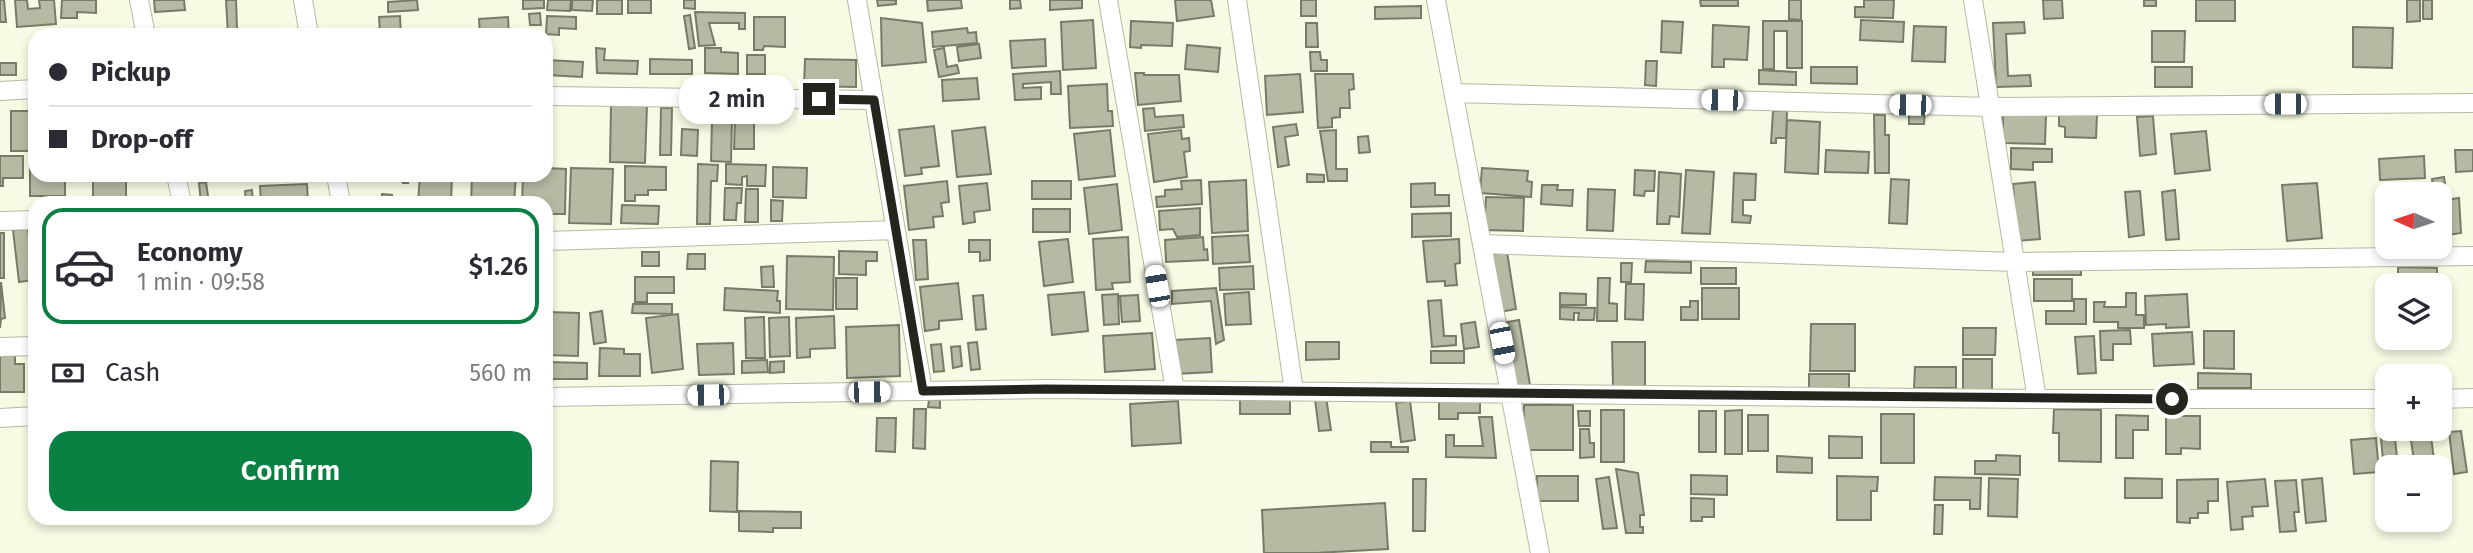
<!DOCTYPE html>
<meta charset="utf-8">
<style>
:root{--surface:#fff;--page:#f7f7f7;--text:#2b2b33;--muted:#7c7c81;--line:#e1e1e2;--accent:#0b8043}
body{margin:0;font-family:"Fira Sans",sans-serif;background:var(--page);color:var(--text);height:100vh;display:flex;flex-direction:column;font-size:26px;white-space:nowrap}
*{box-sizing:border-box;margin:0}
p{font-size:23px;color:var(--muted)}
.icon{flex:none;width:38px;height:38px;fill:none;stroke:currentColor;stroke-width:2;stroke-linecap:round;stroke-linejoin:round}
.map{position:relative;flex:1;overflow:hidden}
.panel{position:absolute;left:28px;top:196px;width:525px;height:329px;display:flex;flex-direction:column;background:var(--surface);border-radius:21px;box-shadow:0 4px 10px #0003}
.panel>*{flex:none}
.banner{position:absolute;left:28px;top:28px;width:525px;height:154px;border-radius:21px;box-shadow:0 4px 10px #0003;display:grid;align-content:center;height:154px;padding:0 21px;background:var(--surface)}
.needle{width:46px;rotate:273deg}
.controls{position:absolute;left:2375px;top:182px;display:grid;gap:14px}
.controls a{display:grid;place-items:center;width:77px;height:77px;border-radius:14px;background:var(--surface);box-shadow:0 4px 10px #0003;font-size:35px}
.end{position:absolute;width:32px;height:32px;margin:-16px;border:9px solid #24251d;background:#fff;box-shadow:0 0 0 4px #fff}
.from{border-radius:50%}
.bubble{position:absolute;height:49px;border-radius:21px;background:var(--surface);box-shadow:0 4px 10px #0003;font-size:23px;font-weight:600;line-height:49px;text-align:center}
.car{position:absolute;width:21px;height:42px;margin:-21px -10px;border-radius:9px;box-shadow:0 0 5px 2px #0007;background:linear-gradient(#fff 24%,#345 0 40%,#fff 0 76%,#345 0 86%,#fff 0)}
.banner b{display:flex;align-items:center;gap:24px;height:66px;font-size:26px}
.banner b+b{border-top:2px solid var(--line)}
.banner i{width:18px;height:18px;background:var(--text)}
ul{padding:12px 0 0;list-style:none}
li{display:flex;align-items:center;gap:21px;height:116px;margin:0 14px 10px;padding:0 7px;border:4px solid transparent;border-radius:21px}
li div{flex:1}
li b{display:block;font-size:26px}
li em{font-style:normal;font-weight:600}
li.current{border-color:var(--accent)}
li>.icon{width:63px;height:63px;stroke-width:1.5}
.pay{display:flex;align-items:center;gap:18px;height:77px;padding:0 21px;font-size:26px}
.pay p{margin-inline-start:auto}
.action{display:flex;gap:14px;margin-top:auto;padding:14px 21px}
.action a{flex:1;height:80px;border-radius:21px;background:var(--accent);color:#fff;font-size:28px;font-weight:600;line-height:80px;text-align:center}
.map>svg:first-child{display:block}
.building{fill:#b5baa3;stroke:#787c67;stroke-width:2}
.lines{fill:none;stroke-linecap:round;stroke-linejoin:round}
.street-casing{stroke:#b5baa4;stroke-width:20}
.street{stroke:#fff;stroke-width:18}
.route{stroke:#24251d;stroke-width:9}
</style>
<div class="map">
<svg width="2473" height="553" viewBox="0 0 2473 553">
<rect width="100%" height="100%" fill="#f6fbe3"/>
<path class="building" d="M0,0H4L6,22H0Z
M15,0H27L28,9L40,8L39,0H54L56,24L17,27Z
M62,0H96V13L77,12V18H61Z
M154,0H184L185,10L155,12Z
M226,0H236L237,29H248L249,35H228Z
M417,0L418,10L388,12V2Z
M523,0H544V8L523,9Z
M548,0H571L570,11L547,10Z
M572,0H593L592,11L572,10Z
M597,0H622V14H597Z
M628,0H651V13H628Z
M684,0H695V9L684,8Z
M877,0H896V4L878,6Z
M927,0H961L962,8L928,11Z
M1010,0H1020L1021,8L1010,9Z
M1050,0H1082V8L1050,10Z
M1175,0H1211L1214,16L1177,21Z
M1301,0H1316V16H1301Z
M1700,0H1738V6H1701Z
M1789,0H1801V20L1789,19Z
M1864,0H1894L1893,18L1855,17V7H1864Z
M2043,0H2062L2063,18L2044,19Z
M2144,0H2156V6H2144Z
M2196,0H2235V21H2196Z
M2407,0H2420V21L2407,22Z
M2423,0H2432V19H2423Z
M1421,6V18L1375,19V7Z
M695,12L745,13V29H739V23H709L715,45L699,46Z
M540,13L541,25H530L529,14Z
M690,15L695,48L689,49L684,16Z
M400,16L401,35H380L379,17Z
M547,16L576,17V29L559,28V35L546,34Z
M508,17L509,35H480L479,19Z
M754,17H785V47L764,46L763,50H754Z
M881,18L922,23L926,62L882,66Z
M1093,20L1096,68L1063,70L1061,22Z
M1861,20L1904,22L1903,42L1860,40Z
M1131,21L1173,23L1172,46L1141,45V48L1130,47Z
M1662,21L1683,22L1681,53L1661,52Z
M1763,21H1802V68H1787V31H1774V69H1763Z
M2024,22L2025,33L2006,34L2008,76L2030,75L2031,86L1996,87L1993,23Z
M1306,23H1317L1318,47H1306Z
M1713,25L1749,27L1747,60L1724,59V67H1712Z
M1914,26L1946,27L1945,62L1912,61Z
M2353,27L2393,28L2392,68L2353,67Z
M967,28L968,33L976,32L977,43L933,47L932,32Z
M43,31H56V35H43Z
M2152,31H2185L2184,62H2152Z
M1045,39L1046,66L1012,68L1010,41Z
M979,44L981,58L959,61L957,47Z
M1187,45L1220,48L1218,72L1185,69Z
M596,48L605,49L604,60L638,61L637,74L597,73Z
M705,48H721V52L738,53V74L705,73Z
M944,48L947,67L957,65L959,73L939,77L934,50Z
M1310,52H1320L1321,60H1327V71H1311Z
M747,55H765V74H747Z
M650,59L692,60V74H650Z
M805,59L856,60V87L804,86Z
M547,60L583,62L582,77L547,75Z
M1646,61H1657L1656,86L1645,85Z
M0,63H16V75H0Z
M1811,67H1857V84L1811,83Z
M2155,67H2192V87H2155Z
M1759,70L1796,72V85L1759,84Z
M1060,71L1061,94H1051V82L1023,84V88L1041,87V99L1015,100L1013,74Z
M1135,73H1144V75H1179L1181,101L1138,105Z
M1300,74L1303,112L1267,115L1265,76Z
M1315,74H1353L1354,89L1349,90L1350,108H1340V117L1332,118V127L1318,128Z
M977,78L979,99L943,101L942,80Z
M1107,84L1108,111H1112L1113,126L1070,128L1068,86Z
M546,103H550L548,148H546Z
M611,104L647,105L645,163L610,162Z
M661,108H672L671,155H660Z
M1154,108L1155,117L1183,115L1184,127L1145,131L1143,109Z
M11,111H35V151H11Z
M1773,111H1787L1786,138H1776V143H1771Z
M1909,112H1925L1924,124H1909Z
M2003,114L2046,115L2045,144L2003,143Z
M1874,115H1885V135H1889V173H1875Z
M2059,115H2097L2096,138L2065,137V127L2059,126Z
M2153,116L2156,154L2140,156L2137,117Z
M735,118L754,119V149H734Z
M712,119L732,120L731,162L711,161Z
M1787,120L1820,122L1818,174L1785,172Z
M1296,124L1298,135L1285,137L1289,165L1278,167L1273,127Z
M934,126L939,166L921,168L922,174L905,176L899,130Z
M985,127L991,174L957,177L952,131Z
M682,129L698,130L697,156L681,155Z
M1110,130L1115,176L1079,180L1074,134Z
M1181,130L1182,139L1189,138L1190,151L1184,152L1187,177L1154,182L1148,134Z
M1336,130V169H1347V181H1328L1320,131Z
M2206,131L2210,170L2175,174L2171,134Z
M1368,136L1370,152L1359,153L1358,137Z
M2011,148L2052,149V162H2033V170L2011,169Z
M1826,150L1869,152L1868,173L1825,172Z
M2455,150H2473V171L2456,172Z
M30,153H35V175H65V196H30Z
M0,156H23V178H3V186H0Z
M2424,156L2425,178L2380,180L2379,159Z
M698,164L718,165L717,181H711L710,224H697Z
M726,164L766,165L765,186H747V176L742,177V185L726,184Z
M625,166L666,167V190H648V195H635V201H625Z
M773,167L807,168L806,198L773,197Z
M546,168L566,169L565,214H546V203H522L523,175H546Z
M571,168L613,169L611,224L569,223Z
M1482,168L1528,171L1527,181L1532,182L1531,197L1480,193Z
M1635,170L1655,171L1654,191H1645L1644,196L1634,195Z
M1686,170L1714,172L1710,234L1682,233Z
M1659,172L1681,174L1679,217L1670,216L1669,224H1657Z
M1734,173L1756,174L1755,200H1743V215L1751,216L1750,223L1732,222Z
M1307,174L1324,175V182H1307Z
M93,175H126V203L93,202Z
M256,175H266V180H257Z
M404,175H417V178H409L408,183H403Z
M420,175H452L451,203H418Z
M472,175H516L514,203H471Z
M2444,177L2447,198L2440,199V194H2434L2432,179Z
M1891,179L1909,180L1907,224L1889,223Z
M1201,180L1202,204L1157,207L1156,197L1165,196V190L1182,189L1181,181Z
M1246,180L1248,231L1212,233L1209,182Z
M947,181L949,202L941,203L943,216L933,217L934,227L909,230L904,186Z
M1032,181H1071V199H1032Z
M206,182L209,203H201L199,183Z
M2035,182L2040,239L2017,241L2013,184Z
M987,183L990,210L974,212L975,222L963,224L959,186Z
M1435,183V195H1449V206L1411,207V184Z
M2317,183L2322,238L2287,241L2282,185Z
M307,184L308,203H261L260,186Z
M1117,184L1122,230L1089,234L1084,188Z
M1542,185H1558L1557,190H1573L1572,206L1541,204Z
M725,188H742L741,203H737L736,220H724Z
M746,189H758V222H745Z
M1588,189L1615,190L1613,231L1587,230Z
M252,190L253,203H246L245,191Z
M2175,190L2179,239L2166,240L2162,192Z
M2140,191L2144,235L2129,237L2125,192Z
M382,194L392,195V203H382Z
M1486,197L1524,198L1523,231L1484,230Z
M2459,198L2461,233L2441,236L2440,209L2447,208L2446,200Z
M771,200L783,201L782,221H771Z
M622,205L659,206L658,224L621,223Z
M1200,208V235L1177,237L1173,229L1160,230L1159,211Z
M1033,209H1070V232H1033Z
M1451,213V236L1412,237V214Z
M28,229L34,280L19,282L13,230Z
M0,233H4V278H0Z
M1248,235L1250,262L1213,264L1212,237Z
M1128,237L1130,282L1112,283L1113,289L1096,290L1093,239Z
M1203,237L1204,250L1207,249L1208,260L1166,262L1165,240Z
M1068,239L1073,282L1044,286L1039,242Z
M1459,239L1460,263L1455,264L1457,285L1445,286V281L1427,282L1423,241Z
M913,240H926L928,279L916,280Z
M969,240H990V260L980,261V252H969Z
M839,251L877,252V261H866V275L839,274Z
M642,252H659V266H642Z
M1507,252L1516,309L1500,312L1491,254Z
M688,254H705V269H687Z
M787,256L834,257L833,310L786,309Z
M1646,261L1691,262V273L1645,272Z
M1621,263H1632L1631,282H1621Z
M2033,265H2081V275H2033Z
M773,266L774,287H762L761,267Z
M1253,266L1254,289L1220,290L1219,268Z
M2398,267L2437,268V277H2398Z
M1701,268H1736V284H1701Z
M635,277H674V293H647V302H635Z
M836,278H857V309H836Z
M1598,278H1610L1609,303L1617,304V321H1597Z
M2034,279H2072V301H2034Z
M2441,279L2442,293H2447L2448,313H2442V325H2440V285H2405L2404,281Z
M1,282L5,318L1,319L0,328Z
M958,283L962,319L939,321V329L925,331L920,287Z
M1626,284H1644L1643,320L1625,319Z
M725,288L778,291L777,301H780V313L724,310Z
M1216,288L1224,340L1216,344L1211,301L1172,304V291Z
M1702,288H1739V319H1702Z
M1084,292L1088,331L1052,335L1048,295Z
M1249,292L1251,324L1226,325L1224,294Z
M1560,293L1586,294V305H1560Z
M2126,293H2136V315H2144V328H2118V322H2094V302H2105L2104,307H2126Z
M1118,294L1119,324L1104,325L1102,295Z
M2187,294L2189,327L2166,328V324L2146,325L2145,296Z
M983,295L986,329L976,330L973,296Z
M1138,295L1140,321L1122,322L1120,296Z
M2074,299H2086V324H2046V311H2074Z
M1441,300L1444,336H1456V345L1432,347L1428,301Z
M1690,301H1698V320H1681V307H1690Z
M633,304H672V314L632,313Z
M1560,307L1595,308L1594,320H1578L1579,313H1574V320L1560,319Z
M602,311L606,342L594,344L590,313Z
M547,312L579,313L578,356L546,355Z
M678,314L683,369L652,373L646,318Z
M834,316L835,348L810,349V357L797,358L796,318Z
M764,317L765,358H746L745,318Z
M789,317L790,356L770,357L769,318Z
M1519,320L1530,385L1513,387L1502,323Z
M1475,322L1479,347L1464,349L1461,324Z
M1811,324H1855V371H1810Z
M899,325L900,376L847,378L846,327Z
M1963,328H1996L1995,355H1963Z
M2130,330L2131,344H2113V360H2101L2100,331Z
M2204,331H2234V369L2204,368Z
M2192,332L2194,364L2154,366L2152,334Z
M1152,333L1155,369L1105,372L1103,336Z
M2094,336L2096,373L2078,374L2075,337Z
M1210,338L1212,372L1176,374L1174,340Z
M977,342L980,369L971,370L968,343Z
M1306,342H1339V359L1306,360Z
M1612,342H1645V386H1613Z
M733,343L734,374L699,375L697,344Z
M941,344L944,371L934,372L931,345Z
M960,346L962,366L953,368L951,347Z
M600,348L624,349V354H640V376H599Z
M1431,351H1464V363H1431Z
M15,354V364H24V392H0V355Z
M1963,359H1992V390H1963Z
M767,360L768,372L742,373V361Z
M784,361V372L770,373V362Z
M546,362L587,363V379H546Z
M1915,367H1956V388H1914Z
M2198,373L2251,374V388H2198Z
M1809,374H1849V388H1809Z
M1240,397H1290V414H1240Z
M1326,397L1331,430L1319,431L1315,399Z
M929,400H940V408L928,407Z
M1178,401L1181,443L1132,446L1130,404Z
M1410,401L1415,440L1401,442L1396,403Z
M1439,401H1480V413H1458V419H1439Z
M1524,405H1573V450H1524Z
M914,409H926L925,449L913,448Z
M2054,409L2101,410V462L2059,461V433H2053Z
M1601,410H1624V462H1601Z
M1742,410V454H1725V411Z
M1578,411H1590V426H1579Z
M1699,411H1716V452H1699Z
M1881,414H1914V463H1881Z
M1748,415H1768V451H1748Z
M2116,415L2148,416V430H2133V458H2116Z
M2166,416H2200V449L2181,448V454H2166Z
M1479,417H1492L1496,458L1446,457V435H1454V446H1483Z
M2387,417V429H2394L2398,467H2387V480H2385L2379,418Z
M877,418H896L895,452L876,451Z
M1580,429H1589L1590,443H1594V457L1580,458Z
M2413,429H2430L2435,467H2424L2423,460L2414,461L2410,433H2414Z
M2461,431L2467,472L2454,474L2449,432Z
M1829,436L1862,437V458H1829Z
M2376,438L2379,472L2354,474L2351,440Z
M1371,442H1391V447H1408V452H1371Z
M1996,455L2020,456V475L1975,474V461H1996Z
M1777,456L1812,458V473L1777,472Z
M711,461L738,462L737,512L710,511Z
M1616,469L1638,473L1644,515H1640V527H1643V533H1626Z
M1691,475L1727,476V495L1691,494Z
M1537,476H1578V501H1537Z
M1837,476L1878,477L1877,491H1871V520H1837Z
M1609,477L1617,528L1603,529L1596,479Z
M1935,477L1981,478L1980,509H1970V500H1934Z
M1989,478L2018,479L2017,517L1988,516Z
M2125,478L2162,479V498H2125Z
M2322,478L2326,521L2306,523L2302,480Z
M1413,479H1426L1425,531H1413Z
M2218,479V501H2208V513H2198V518H2190V523L2177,522V480Z
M2265,479L2268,506L2252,507L2253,516L2242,517L2243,529L2231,530L2227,482Z
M2296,480L2299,512H2294L2296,531L2280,532L2275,481Z
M1691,498L1714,499V517H1702V521H1691Z
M1385,503L1388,549L1315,553H1264L1262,510Z
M1935,505H1943L1942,534H1934Z
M739,511L801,512V528H773V532L739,531Z"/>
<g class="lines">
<defs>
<path id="street" d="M139,0L146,35
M303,0L309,35
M857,0L923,391
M1108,0L1175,390
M1237,0L1294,391
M1436,0L1540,553
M1973,0L2037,399
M0,91L35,89
M1454,93L1991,107L2473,103
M546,96L874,100
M176,175L182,203
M336,175L341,203
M0,221L35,220
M546,241L896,230
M1483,244L2015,262L2473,256
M0,347L35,346
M546,397L1046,389L2037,399H2387
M2440,399L2473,398
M0,418L35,416"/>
</defs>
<use href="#street" class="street-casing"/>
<use href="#street" class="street"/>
</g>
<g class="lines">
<path class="route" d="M819,99L874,100L923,391L1046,389L2172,399"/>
</g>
</svg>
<div class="controls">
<a><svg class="needle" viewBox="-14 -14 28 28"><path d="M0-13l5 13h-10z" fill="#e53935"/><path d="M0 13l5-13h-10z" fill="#7c7c81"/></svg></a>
<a><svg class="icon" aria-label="layers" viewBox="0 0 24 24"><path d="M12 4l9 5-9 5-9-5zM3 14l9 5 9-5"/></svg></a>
<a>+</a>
<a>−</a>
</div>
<i class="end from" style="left:2172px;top:399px"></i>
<i class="end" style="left:819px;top:99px"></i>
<div class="bubble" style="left:679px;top:75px;width:116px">2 min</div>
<i class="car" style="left:1722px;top:100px;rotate:271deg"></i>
<i class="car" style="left:2285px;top:104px;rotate:270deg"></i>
<i class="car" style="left:1910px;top:105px;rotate:271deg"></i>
<i class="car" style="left:1157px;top:286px;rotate:350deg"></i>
<i class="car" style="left:1502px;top:343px;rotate:169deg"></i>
<i class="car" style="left:869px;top:392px;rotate:89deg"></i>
<i class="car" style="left:708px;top:395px;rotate:269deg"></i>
<div class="banner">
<b><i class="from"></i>Pickup</b>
<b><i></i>Drop-off</b>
</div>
<section class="panel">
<ul>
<li class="current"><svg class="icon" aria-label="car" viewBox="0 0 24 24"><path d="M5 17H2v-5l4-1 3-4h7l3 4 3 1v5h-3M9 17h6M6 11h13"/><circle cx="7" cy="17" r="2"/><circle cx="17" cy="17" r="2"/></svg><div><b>Economy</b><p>1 min · 09:58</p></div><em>$1.26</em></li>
</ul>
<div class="pay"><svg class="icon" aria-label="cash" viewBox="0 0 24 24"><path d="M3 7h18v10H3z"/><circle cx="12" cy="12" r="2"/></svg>Cash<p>560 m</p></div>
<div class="action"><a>Confirm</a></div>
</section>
</div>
